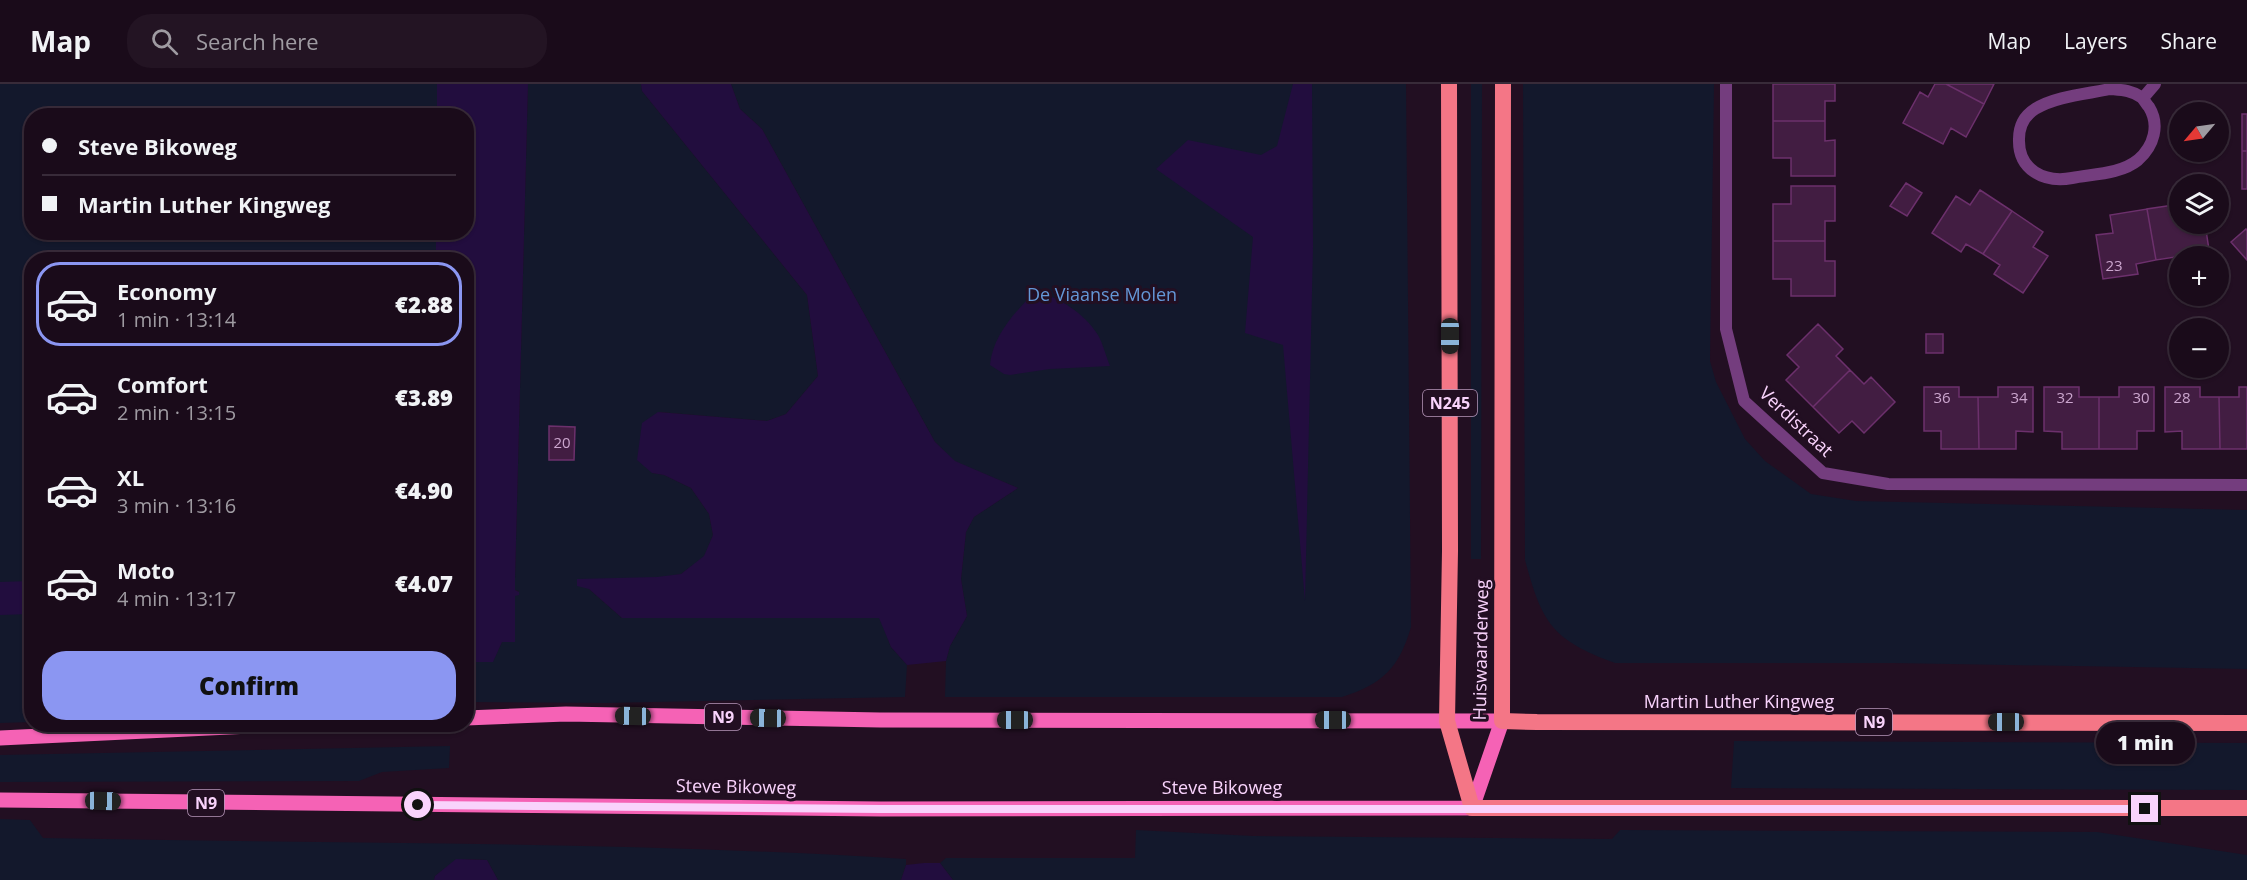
<!DOCTYPE html>
<meta charset="utf-8">
<style>
:root{--surface:#1a0b1a;--page:#231423;--text:#f1f3f6;--muted:#9f9ba2;--line:#382b39;--accent:#8b96f2}
body{margin:0;font-family:"Open Sans",sans-serif;background:var(--page);color:var(--text);height:100vh;display:flex;flex-direction:column;font-size:22px;white-space:nowrap}
*{box-sizing:border-box;margin:0}
p{font-size:20px;color:var(--muted)}
.icon{flex:none;width:33px;height:33px;fill:none;stroke:currentColor;stroke-width:2;stroke-linecap:round;stroke-linejoin:round}
.map{position:relative;flex:1;overflow:hidden}
.sheet{position:absolute;left:24px;top:168px;width:450px;height:480px;display:flex;flex-direction:column;background:var(--surface);border-radius:24px;box-shadow:0 2px 4px #0004,0 0 0 2px var(--line)}
.sheet>*{flex:none}
.banner{position:absolute;left:24px;top:24px;width:450px;height:132px;border-radius:24px;box-shadow:0 2px 4px #0004,0 0 0 2px var(--line);display:grid;align-content:center;height:132px;padding:0 18px;background:var(--surface)}
.needle{width:39px;rotate:241deg}
.controls{position:absolute;left:2169px;top:18px;display:grid;gap:12px}
.controls a{display:grid;place-items:center;width:60px;height:60px;border-radius:50%;background:var(--surface);box-shadow:0 2px 4px #0004,0 0 0 2px var(--line);font-size:30px}
.end{position:absolute;width:27px;height:27px;margin:-14px;border:8px solid #f9d3fc;background:#111;box-shadow:0 0 0 3px #111}
.from{border-radius:50%}
.bubble{position:absolute;height:42px;border-radius:21px;background:var(--surface);box-shadow:0 2px 4px #0004,0 0 0 2px var(--line);font-size:20px;font-weight:800;line-height:42px;text-align:center}
.car{position:absolute;width:18px;height:36px;margin:-18px -9px;border-radius:8px;box-shadow:0 0 4px 2px #0007;background:linear-gradient(#222 24%,#8ab4d8 0 40%,#222 0 76%,#8ab4d8 0 86%,#222 0)}
.banner b{display:flex;align-items:center;gap:21px;height:57px;font-size:22px}
.banner b+b{border-top:2px solid var(--line)}
.banner i{width:15px;height:15px;background:var(--text)}
ul{padding:10px 0 0;list-style:none}
li{display:flex;align-items:center;gap:18px;height:84px;margin:0 12px 9px;padding:0 6px;border:3px solid transparent;border-radius:24px}
li div{flex:1}
li b{display:block;font-size:22px}
li em{font-style:normal;font-weight:800}
li.selected{border-color:var(--accent)}
li>.icon{width:54px;height:54px;stroke-width:1.5}
.cta{display:flex;gap:12px;margin-top:auto;padding:12px 18px}
.cta a{flex:1;height:69px;border-radius:24px;background:var(--accent);color:#111;font-size:24px;font-weight:800;line-height:69px;text-align:center}
header{display:flex;align-items:center;gap:36px;box-sizing:border-box;height:84px;padding:0 30px;background:var(--surface);border-bottom:2px solid var(--line)}
header strong{font-size:28px}
nav{display:flex;gap:33px;margin-inline-start:auto;font-size:21px}
.search{width:420px;height:54px;background:var(--page);display:flex;align-items:center;gap:15px;box-sizing:border-box;padding:0 21px;border-radius:24px;color:var(--muted);font-size:22px}
.map>svg:first-child{display:block}
.green{fill:#13182c}
.water{fill:#220d3e}
.building{fill:#421d42;stroke:#6c306c;stroke-width:1.5}
.lines{fill:none;stroke-linecap:round;stroke-linejoin:round}
.minor{stroke:#743d7e;stroke-width:12}
.primary{stroke:#f562b5;stroke-width:15}
.trunk{stroke:#f47686;stroke-width:16}
.route{stroke:#f9d3fc;stroke-width:8}
.labels{text-anchor:middle;stroke-width:6;stroke-linejoin:round;paint-order:stroke}
.number-label{font-size:15px;fill:#cba6ce}
.shield{fill:#220f22;stroke:#b898bb;stroke-width:1.5}
.shield-label{font-size:16px;font-weight:bold;fill:#f9d3fc}
.park-label{font-size:18px;fill:#6497d7;stroke:#220f22}
.street-label{font-size:18px;fill:#f9d3fc;stroke:#220f22}
</style>
<header>
<strong>Map</strong>
<div class="search"><svg class="icon" aria-label="search" viewBox="0 0 24 24"><circle cx="10" cy="10" r="6"/><path d="M15 15l6 6"/></svg>Search here</div>
<nav><a>Map</a><a>Layers</a><a>Share</a></nav>
</header>
<div class="map">
<svg width="2247" height="796" viewBox="0 0 2247 796">
<rect width="100%" height="100%" fill="#220f22"/>
<path class="green" d="M0,0H437V31L32,32V148L436,149V175L32,176L31,638L0,639Z
M528,0H641L642,7L807,211L818,292L786,330L767,337L659,328L652,389L664,391L691,404L709,430L713,451L704,473L681,490L589,505L622,534H880L891,563L907,581L905,613L605,619L467,618L466,578L493,577L502,558L515,557V511L519,507L515,506V495Z
M731,0H1406L1411,543C1399,584 1383,600 1342,613H945L946,577L950,562L967,532L961,495L966,448L974,433L1018,404L954,377L935,358L762,45L740,25Z
M1471,0H1482L1481,475H1471Z
M1523,0H1714L1710,277L1716,298L1745,355L1765,377L1811,410L1856,417L2247,426V585L1894,579H1615C1552,556 1542,539 1525,476Z
M1734,657L2247,659V706L1731,704Z
M450,662L449,684L382,688L359,697L0,698V671Z
M0,735L30,736L43,754C331,760 619,757 906,775V781L901,796H498L487,776C457,774 458,774 435,792L434,796H0Z
M1136,746L1253,752L1612,755L1620,746L2097,748L2247,771V796H953L940,779L946,774H1135Z"/>
<path class="water" d="M437,0H528L515,495V506L519,508V511L515,512V558H502L493,578H467L466,176L436,175V149L466,148V32L437,31Z
M641,0H731L740,25L762,45L935,358L955,377L1018,404L974,433L966,448L961,495L967,532L950,562L946,577L907,581L891,563L879,534H622L589,505L577,502V495L657,493L681,490L704,472L713,451L709,430L691,404L664,391L652,389L637,376L642,339L658,328L767,337L786,330L818,292L807,211L642,7Z
M1293,0H1312L1313,163L1305,517L1283,261L1245,249L1253,153L1156,85L1188,56L1261,71L1277,62Z
M1036,207C1060,214 1084,229 1098,251C1103,260 1106,272 1110,282L1050,285L1010,291L1004,290L990,281C993,251 1015,228 1036,207Z
M31,497V530L0,531V498Z
M456,775L487,776L498,796H434L435,792Z
M924,779H940L953,796H901L906,781Z"/>
<path class="building" d="M1773,0H1835V17H1825V37H1773Z
M1935,0H1946L1984,20L1966,53L1951,44L1943,60L1903,39L1920,8L1928,13Z
M1946,0H1994L1984,20Z
M2242,30H2247V67H2242Z
M1773,37H1825V57L1835,56V92H1791V74H1773Z
M2242,67H2247V105H2242Z
M1906,99L1922,109L1907,132L1890,122Z
M1791,102H1835V137H1825V157H1773V120H1791Z
M1980,106L2012,127L1983,170L1966,160L1961,168L1932,149L1956,112L1970,121Z
M2180,120V140H2205L2210,172H2180V183H2177L2175,173L2156,176L2147,125Z
M2147,125L2156,176L2136,180L2138,190L2103,195L2096,151L2113,149L2110,131Z
M2012,127L2043,148L2033,163L2048,172L2023,209L1994,190L2000,181L1983,170Z
M2246,145L2247,147V176L2231,158Z
M1773,157H1825V177H1835V212H1791V195H1773Z
M1818,240L1843,265L1836,272L1850,286L1813,323L1786,296L1799,283L1787,271Z
M1926,250H1943V269H1926Z
M1850,286L1864,300L1871,293L1895,318L1864,349L1852,337L1839,349L1813,323Z
M1924,303H1959V313H1978L1979,365H1941V347H1924Z
M1998,303H2033V348L2016,347V365H1979L1978,313H1998Z
M2044,303H2079V313H2099V365H2062V348L2044,347Z
M2119,303H2154V347H2137V365H2099V313H2119Z
M2165,303H2200V313H2219L2220,365H2182V347L2165,348Z
M2239,303H2247V365H2220L2219,313H2239Z
M549,342L575,343L574,376H549Z"/>
<g class="lines">
<path class="minor" d="M1726,0V245L1744,317L1823,389L1888,400L2247,401
M2110,5C2121,6 2131,6 2141,13C2144,15 2146,20 2149,23C2160,41 2154,62 2138,76C2121,90 2093,90 2072,94C2044,99 2018,86 2019,55C2019,43 2024,32 2035,25C2056,12 2087,10 2110,5Z
M2143,14L2155,0"/>
<path class="primary" d="M0,654L291,640
M0,716L881,725L1472,724L1502,637L880,636L566,630L466,634"/>
<path class="trunk" d="M1449,0L1450,467L1447,637L1472,724H2247
M1503,0L1502,637L1537,638L2247,639"/>
</g>
<g class="lines">
<path class="route" d="M418,721L881,725H2145"/>
</g>
<g class="labels">
<g class="number-label">
<text x="2114" y="187">23</text>
<text x="1942" y="319">36</text>
<text x="2019" y="319">34</text>
<text x="2065" y="319">32</text>
<text x="2141" y="319">30</text>
<text x="2182" y="319">28</text>
<text x="562" y="364">20</text>
</g>
<g class="shield">
<rect x="1423" y="306" width="54" height="26" rx="4.5"/>
<rect x="705" y="620" width="36" height="26" rx="4.5"/>
<rect x="1856" y="625" width="36" height="26" rx="4.5"/>
<rect x="188" y="706" width="36" height="26" rx="4.5"/>
</g>
<g class="shield-label">
<text x="1450" y="325">N245</text>
<text x="723" y="639">N9</text>
<text x="1874" y="644">N9</text>
<text x="206" y="725">N9</text>
</g>
<g class="park-label">
<text x="1102" y="217">De Viaanse Molen</text>
</g>
<g class="street-label">
<text transform="translate(1796 338) rotate(43)" y="6">Verdistraat</text>
<text transform="translate(1481 566) rotate(-89)" y="6">Huiswaarderweg</text>
<text x="1739" y="624">Martin Luther Kingweg</text>
<text transform="translate(736 703) rotate(1)" y="6">Steve Bikoweg</text>
<text x="1222" y="710">Steve Bikoweg</text>
</g>
</g>
</svg>
<div class="controls">
<a><svg class="needle" viewBox="-14 -14 28 28"><path d="M0-13l5 13h-10z" fill="#e53935"/><path d="M0 13l5-13h-10z" fill="#9f9ba2"/></svg></a>
<a><svg class="icon" aria-label="layers" viewBox="0 0 24 24"><path d="M12 4l9 5-9 5-9-5zM3 14l9 5 9-5"/></svg></a>
<a>+</a>
<a>−</a>
</div>
<i class="end from" style="left:418px;top:721px"></i>
<i class="end" style="left:2145px;top:725px"></i>
<div class="bubble" style="left:2096px;top:638px;width:99px">1 min</div>
<i class="car" style="left:1450px;top:252px;rotate:180deg"></i>
<i class="car" style="left:633px;top:632px;rotate:271deg"></i>
<i class="car" style="left:768px;top:634px;rotate:271deg"></i>
<i class="car" style="left:1015px;top:636px;rotate:270deg"></i>
<i class="car" style="left:1333px;top:636px;rotate:270deg"></i>
<i class="car" style="left:2006px;top:638px;rotate:270deg"></i>
<i class="car" style="left:103px;top:717px;rotate:91deg"></i>
<div class="banner">
<b><i class="from"></i>Steve Bikoweg</b>
<b><i></i>Martin Luther Kingweg</b>
</div>
<section class="sheet">
<ul>
<li class="selected"><svg class="icon" aria-label="car" viewBox="0 0 24 24"><path d="M5 17H2v-5l4-1 3-4h7l3 4 3 1v5h-3M9 17h6M6 11h13"/><circle cx="7" cy="17" r="2"/><circle cx="17" cy="17" r="2"/></svg><div><b>Economy</b><p>1 min · 13:14</p></div><em>€2.88</em></li>
<li><svg class="icon" aria-label="car" viewBox="0 0 24 24"><path d="M5 17H2v-5l4-1 3-4h7l3 4 3 1v5h-3M9 17h6M6 11h13"/><circle cx="7" cy="17" r="2"/><circle cx="17" cy="17" r="2"/></svg><div><b>Comfort</b><p>2 min · 13:15</p></div><em>€3.89</em></li>
<li><svg class="icon" aria-label="car" viewBox="0 0 24 24"><path d="M5 17H2v-5l4-1 3-4h7l3 4 3 1v5h-3M9 17h6M6 11h13"/><circle cx="7" cy="17" r="2"/><circle cx="17" cy="17" r="2"/></svg><div><b>XL</b><p>3 min · 13:16</p></div><em>€4.90</em></li>
<li><svg class="icon" aria-label="car" viewBox="0 0 24 24"><path d="M5 17H2v-5l4-1 3-4h7l3 4 3 1v5h-3M9 17h6M6 11h13"/><circle cx="7" cy="17" r="2"/><circle cx="17" cy="17" r="2"/></svg><div><b>Moto</b><p>4 min · 13:17</p></div><em>€4.07</em></li>
</ul>
<div class="cta"><a>Confirm</a></div>
</section>
</div>
